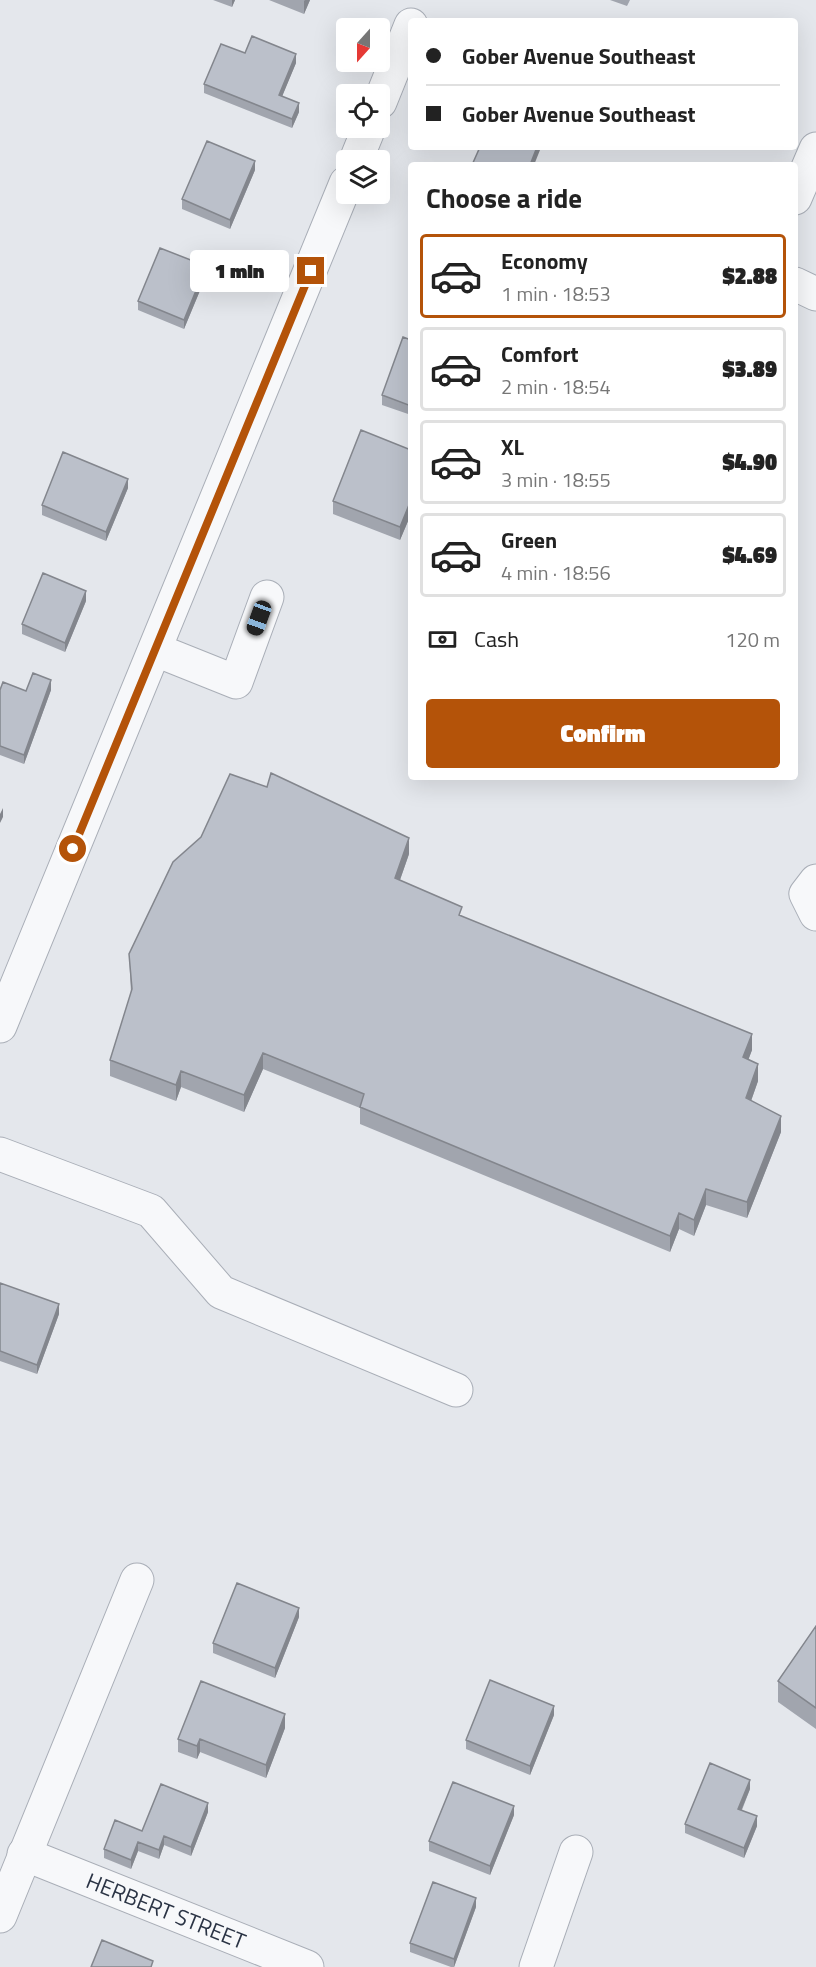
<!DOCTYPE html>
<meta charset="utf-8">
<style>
:root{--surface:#fff;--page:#f6f6f6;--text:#222;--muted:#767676;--line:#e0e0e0;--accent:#b45309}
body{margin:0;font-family:"Titillium Web",sans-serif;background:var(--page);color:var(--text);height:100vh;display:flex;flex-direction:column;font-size:22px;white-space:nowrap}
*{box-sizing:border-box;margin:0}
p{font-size:20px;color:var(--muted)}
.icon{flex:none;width:33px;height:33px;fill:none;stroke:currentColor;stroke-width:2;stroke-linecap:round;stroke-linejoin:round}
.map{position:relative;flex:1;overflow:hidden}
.sheet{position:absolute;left:408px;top:162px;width:390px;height:618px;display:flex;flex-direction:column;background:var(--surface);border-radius:6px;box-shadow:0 6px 24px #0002}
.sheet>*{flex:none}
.banner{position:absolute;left:408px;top:18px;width:390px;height:132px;border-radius:6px;box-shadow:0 6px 24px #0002;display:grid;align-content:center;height:132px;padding:0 18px;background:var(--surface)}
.needle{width:39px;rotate:201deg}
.fabs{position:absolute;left:336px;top:18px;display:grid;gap:12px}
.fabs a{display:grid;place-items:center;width:54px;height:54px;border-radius:6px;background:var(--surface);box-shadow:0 6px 24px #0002;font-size:30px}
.end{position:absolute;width:27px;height:27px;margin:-14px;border:8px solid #b45309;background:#fff;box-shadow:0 0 0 3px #fff}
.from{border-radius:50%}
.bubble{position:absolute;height:42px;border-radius:6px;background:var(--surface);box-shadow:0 6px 24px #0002;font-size:20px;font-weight:800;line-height:42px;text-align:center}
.car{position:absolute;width:18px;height:36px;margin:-18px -9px;border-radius:8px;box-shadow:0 0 4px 2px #0007;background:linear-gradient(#222 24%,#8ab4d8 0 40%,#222 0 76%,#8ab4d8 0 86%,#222 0)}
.banner b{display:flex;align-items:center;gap:21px;height:57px;font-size:22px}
.banner b+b{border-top:2px solid var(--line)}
.banner i{width:15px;height:15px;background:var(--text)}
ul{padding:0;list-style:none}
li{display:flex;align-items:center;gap:18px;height:84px;margin:0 12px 9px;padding:0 6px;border:3px solid var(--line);border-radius:6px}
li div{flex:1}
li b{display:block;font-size:22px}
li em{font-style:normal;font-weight:800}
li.selected{border-color:var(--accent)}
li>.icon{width:54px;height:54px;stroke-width:1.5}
h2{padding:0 18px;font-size:27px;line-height:72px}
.pay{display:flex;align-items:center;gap:15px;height:66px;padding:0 18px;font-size:22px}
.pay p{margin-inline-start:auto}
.primary-button{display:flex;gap:12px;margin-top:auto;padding:12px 18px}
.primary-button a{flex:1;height:69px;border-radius:6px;background:var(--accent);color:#fff;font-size:24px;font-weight:800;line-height:69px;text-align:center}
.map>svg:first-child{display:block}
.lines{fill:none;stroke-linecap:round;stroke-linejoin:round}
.minor-casing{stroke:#a9aeb7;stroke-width:35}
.minor{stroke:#f7f8fa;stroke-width:33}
.wall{fill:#a1a5ae}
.shaded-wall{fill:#83868d}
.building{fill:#bbc0ca;stroke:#83868d;stroke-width:1.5}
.route{stroke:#b45309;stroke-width:8}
.labels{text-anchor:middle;stroke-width:4.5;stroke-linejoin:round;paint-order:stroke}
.street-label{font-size:22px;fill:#2b3445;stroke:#f4f6f9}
</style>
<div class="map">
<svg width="816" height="1967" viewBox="0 0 816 1967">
<rect width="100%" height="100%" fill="#e4e7ec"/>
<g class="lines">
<defs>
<g id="minor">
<path d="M380,102L411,25"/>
<path d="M356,160L369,128"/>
<path d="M795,198L816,149"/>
<path d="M795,284L816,294"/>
<path d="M156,650L236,682L267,597"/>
<path d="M816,881L806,894L816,914"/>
<path d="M0,1026L346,183"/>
<path d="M0,1154L151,1211L221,1292L456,1390"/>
<path id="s1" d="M24,1854L307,1967"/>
<path d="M0,1916L137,1580"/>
<path d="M536,1967L576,1852"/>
</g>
</defs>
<use href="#minor" class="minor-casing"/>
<use href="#minor" class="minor"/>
</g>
<path class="wall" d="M213,0H235L232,7Z
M269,0H310L304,14Z
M610,0H630L627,6Z
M245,53L296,63L282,96L299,112L292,128L204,93V84Z
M255,170L230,229L182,209V199Z
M206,276L184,329L138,310V301Z
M411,340V415L382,405V395Z
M411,450V514L400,540L333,514V501Z
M128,488L106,541L42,515V505Z
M86,601L65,652L22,634V624Z
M0,690L26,691L51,690L24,764L0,755Z
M409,854L400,880L462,916L752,1050L748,1060L758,1081L751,1101L781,1132L747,1218L706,1205L694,1236L679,1229L670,1252L360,1124V1108L263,1069L244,1112L181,1087L176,1101L110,1076V1060L131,993L129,954Z
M0,1283L59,1314L37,1374L0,1361Z
M299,1617L275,1678L213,1653V1643Z
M816,1626V1729L778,1702V1681Z
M554,1715L530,1775L466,1749V1740Z
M285,1728L266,1778L200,1752L197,1759L178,1752V1739Z
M750,1789L742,1810L757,1826L744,1858L685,1833V1824Z
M208,1812L191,1856L164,1845L159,1859L138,1851L131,1869L104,1858V1849L142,1831Z
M514,1815L490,1875L429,1851V1841Z
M476,1907L454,1967H451L410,1952V1943Z"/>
<path class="shaded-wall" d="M232,0H235L232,7Z
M305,0H310L304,14V1Z
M296,54V63L279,104V95Z
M299,103V112L292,128V119Z
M537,147H540V150L534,165H530Z
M255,161V170L230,229V220Z
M206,266V276L184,329V320Z
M128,479V488L106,541V532Z
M411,500V514L400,540V527Z
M86,591V601L65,652V643Z
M51,680V690L24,764V755Z
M3,808V817L0,823V814Z
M409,838V854L395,894V878Z
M752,1034V1050L743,1074V1057Z
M263,1053V1069L244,1112V1095Z
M758,1064V1081L746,1115V1098Z
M181,1071V1087L176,1101V1085Z
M781,1116V1132L747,1218V1202Z
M706,1189V1205L694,1236V1220Z
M679,1213V1229L670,1252V1236Z
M59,1304V1314L37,1374V1365Z
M299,1608V1617L275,1678V1668Z
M554,1706V1715L530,1775V1766Z
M285,1714V1728L266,1778V1765Z
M200,1739V1752L197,1759V1746Z
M750,1780V1789L738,1818V1809Z
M208,1803V1812L191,1856V1847Z
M514,1806V1815L490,1875V1866Z
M757,1816V1826L744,1858V1848Z
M164,1836V1845L159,1859V1850Z
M138,1842V1851L131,1869V1860Z
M476,1898V1907L454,1967V1959Z"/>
<path class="building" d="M252,36L296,54L279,95L299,103L292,119L204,84L221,44L245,53Z
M207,141L255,161L230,220L182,199Z
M480,147H537L530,165H472Z
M160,248L206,266L184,320L138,301Z
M403,337L411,340V406L382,395Z
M361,430L411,450V500L400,527L333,501Z
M63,452L128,479L106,532L42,505Z
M43,573L86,591L65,643L22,624Z
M33,673L51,680L24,755L0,746V690L3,682L26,691Z
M271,773L409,838L395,878L462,907L459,915L752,1034L743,1057L758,1064L746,1098L781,1116L747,1202L706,1189L694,1220L679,1213L670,1236L360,1107L364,1094L263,1053L244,1095L181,1071L176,1085L110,1060L132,989L129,954L173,862L201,837L230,774L267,787Z
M0,1283L59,1304L37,1365L0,1351Z
M237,1583L299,1608L275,1668L213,1643Z
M816,1626V1708L778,1681Z
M490,1680L554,1706L530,1766L466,1740Z
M201,1681L285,1714L266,1765L200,1739L197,1746L178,1739Z
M710,1763L750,1780L738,1809L757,1816L744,1848L685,1824Z
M453,1782L514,1806L490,1866L429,1841Z
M161,1784L208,1803L191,1847L164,1836L159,1850L138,1842L131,1860L104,1849L115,1820L142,1831Z
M433,1882L476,1898L454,1959L410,1943Z
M102,1940L153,1961L151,1967H91Z"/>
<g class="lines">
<path class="route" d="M73,849L311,271"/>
</g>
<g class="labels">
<g class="street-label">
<text dy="8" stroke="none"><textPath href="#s1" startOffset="153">HERBERT STREET</textPath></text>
</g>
</g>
</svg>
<div class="fabs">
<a><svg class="needle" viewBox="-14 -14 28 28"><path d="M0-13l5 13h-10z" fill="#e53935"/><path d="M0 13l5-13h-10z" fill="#767676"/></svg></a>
<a><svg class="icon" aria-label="locate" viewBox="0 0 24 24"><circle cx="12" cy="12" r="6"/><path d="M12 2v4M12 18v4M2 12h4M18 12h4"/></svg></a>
<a><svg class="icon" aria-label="layers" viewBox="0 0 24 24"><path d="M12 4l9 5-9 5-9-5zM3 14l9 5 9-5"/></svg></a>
</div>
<i class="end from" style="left:73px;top:849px"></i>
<i class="end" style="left:311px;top:271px"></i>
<div class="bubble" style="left:190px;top:250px;width:99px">1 min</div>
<i class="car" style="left:259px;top:618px;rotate:200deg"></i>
<div class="banner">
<b><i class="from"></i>Gober Avenue Southeast</b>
<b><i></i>Gober Avenue Southeast</b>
</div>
<section class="sheet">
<h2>Choose a ride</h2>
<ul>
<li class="selected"><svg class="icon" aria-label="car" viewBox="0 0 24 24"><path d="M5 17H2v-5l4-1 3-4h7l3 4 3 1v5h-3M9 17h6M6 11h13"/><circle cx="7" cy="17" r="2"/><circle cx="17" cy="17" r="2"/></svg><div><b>Economy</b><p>1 min · 18:53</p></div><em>$2.88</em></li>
<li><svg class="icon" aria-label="car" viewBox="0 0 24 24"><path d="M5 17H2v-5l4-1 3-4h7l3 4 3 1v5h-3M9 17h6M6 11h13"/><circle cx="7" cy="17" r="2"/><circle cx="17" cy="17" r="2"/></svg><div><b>Comfort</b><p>2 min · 18:54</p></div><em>$3.89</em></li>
<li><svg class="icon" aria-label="car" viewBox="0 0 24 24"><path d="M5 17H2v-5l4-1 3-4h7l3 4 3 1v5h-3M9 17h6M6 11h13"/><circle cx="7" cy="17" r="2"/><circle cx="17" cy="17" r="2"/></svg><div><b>XL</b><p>3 min · 18:55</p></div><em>$4.90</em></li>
<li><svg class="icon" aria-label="car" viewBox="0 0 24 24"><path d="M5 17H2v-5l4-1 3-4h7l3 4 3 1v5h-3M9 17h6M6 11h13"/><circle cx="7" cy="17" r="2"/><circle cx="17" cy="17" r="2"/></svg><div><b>Green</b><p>4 min · 18:56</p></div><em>$4.69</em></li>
</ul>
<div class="pay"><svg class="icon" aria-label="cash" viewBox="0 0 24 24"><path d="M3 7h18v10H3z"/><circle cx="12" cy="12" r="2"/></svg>Cash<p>120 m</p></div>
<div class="primary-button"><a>Confirm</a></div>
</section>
</div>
